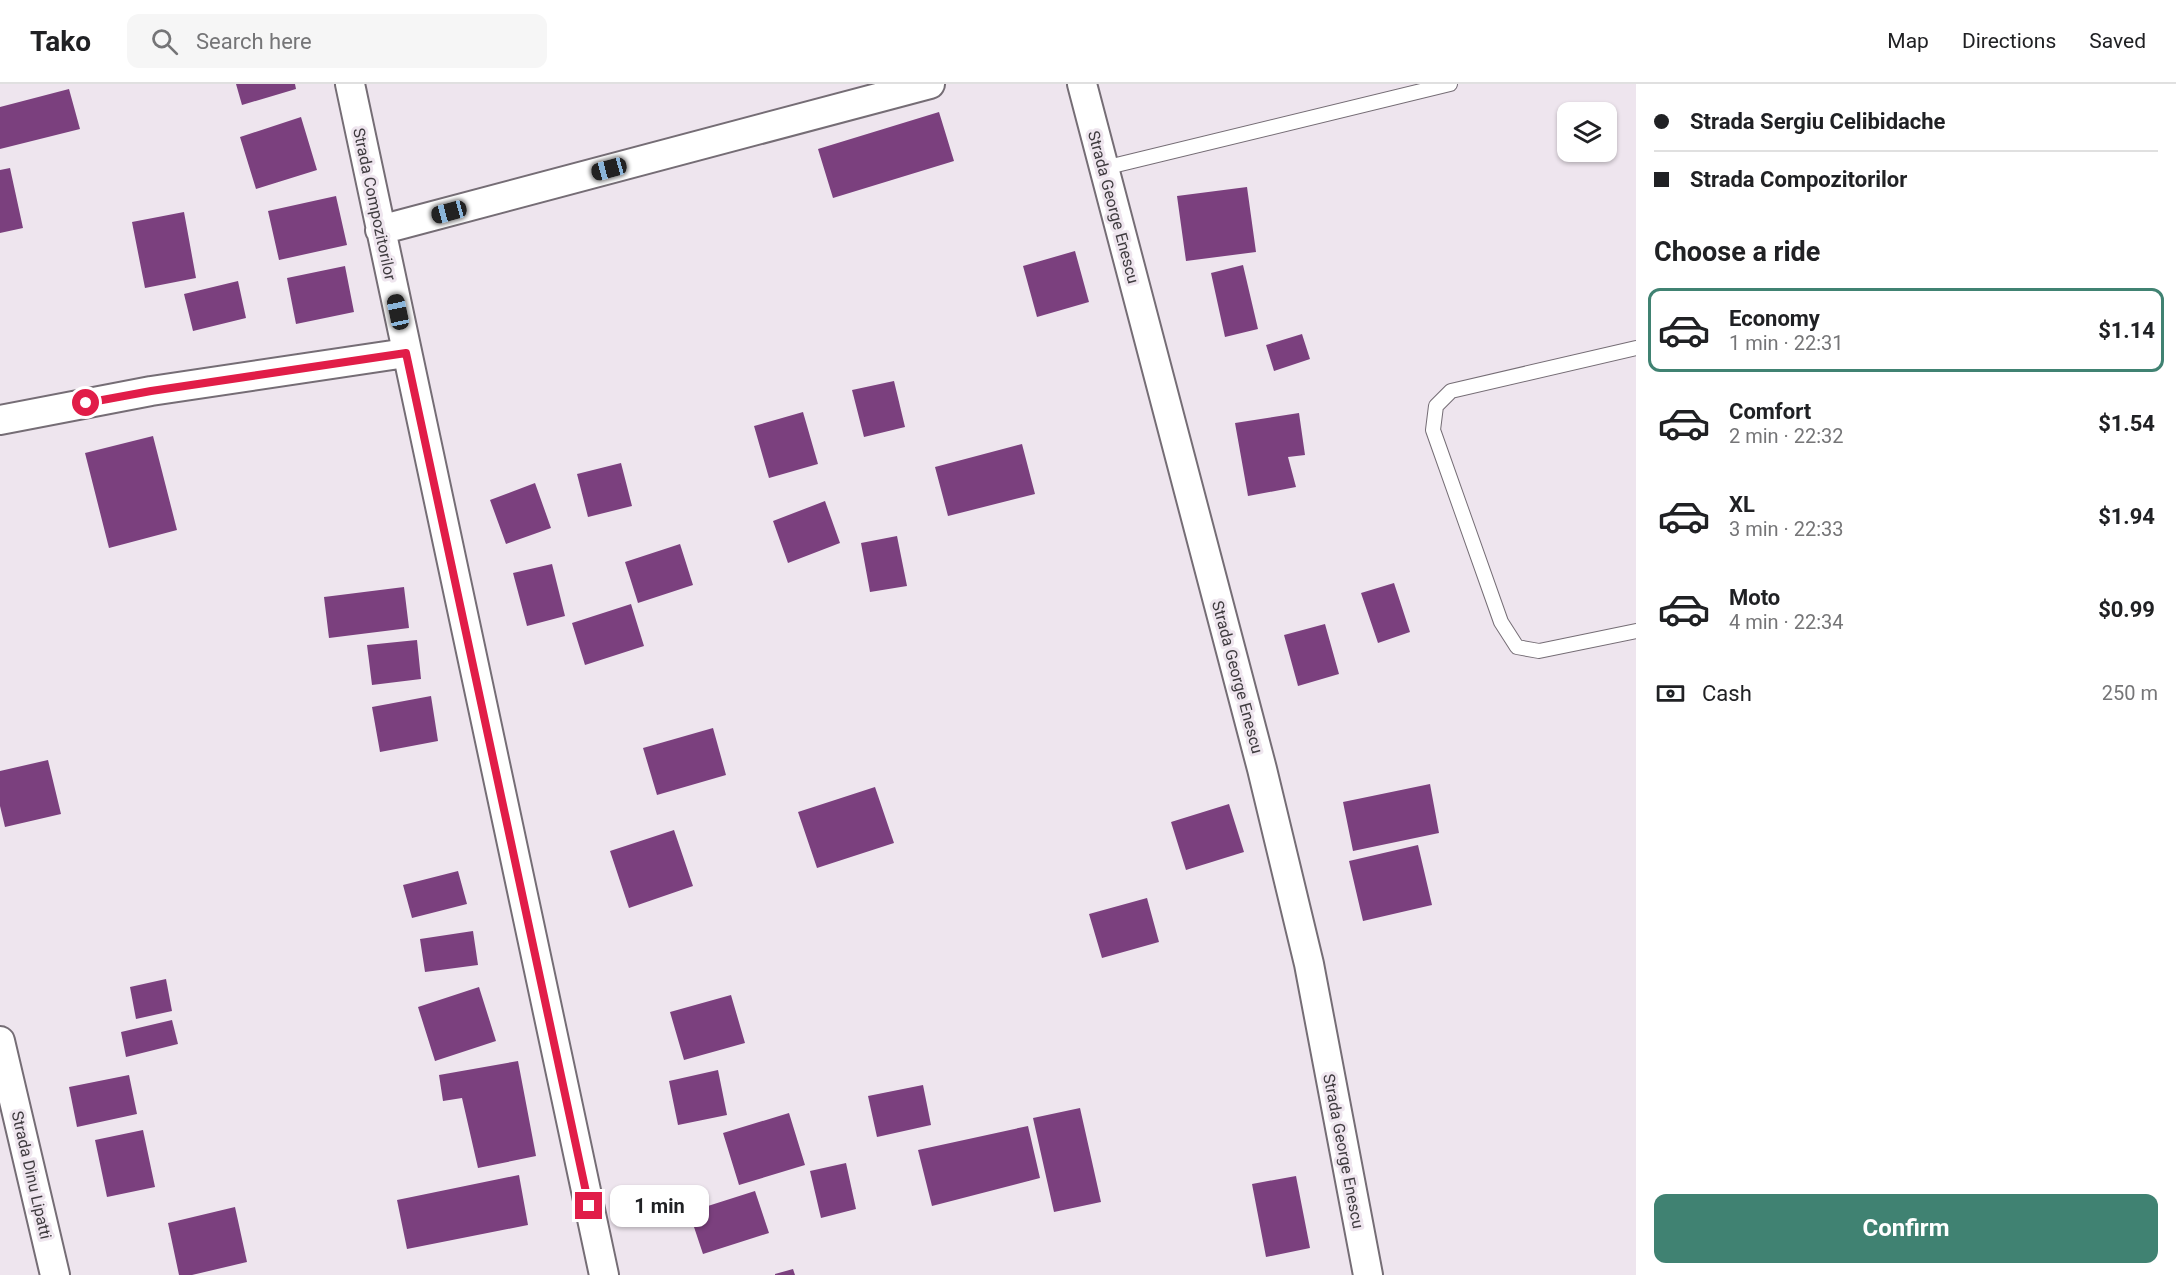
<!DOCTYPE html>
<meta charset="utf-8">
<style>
:root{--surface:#fff;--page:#f6f6f6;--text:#202124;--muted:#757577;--line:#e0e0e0;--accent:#408272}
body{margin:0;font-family:Roboto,sans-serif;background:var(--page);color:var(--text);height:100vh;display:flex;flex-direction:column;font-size:22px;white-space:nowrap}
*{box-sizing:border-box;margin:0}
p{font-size:20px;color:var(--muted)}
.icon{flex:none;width:33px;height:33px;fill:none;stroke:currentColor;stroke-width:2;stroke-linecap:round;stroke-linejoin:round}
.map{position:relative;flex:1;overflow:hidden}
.drawer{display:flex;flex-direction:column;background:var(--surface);width:540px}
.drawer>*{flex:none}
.guide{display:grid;align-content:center;height:132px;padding:0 18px;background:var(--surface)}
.buttons{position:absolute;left:1557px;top:18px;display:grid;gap:12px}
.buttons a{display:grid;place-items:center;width:60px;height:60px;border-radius:12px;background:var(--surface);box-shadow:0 2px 4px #0004;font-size:30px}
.end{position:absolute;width:27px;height:27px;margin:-14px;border:8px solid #e11d48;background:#fff;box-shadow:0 0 0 3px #fff}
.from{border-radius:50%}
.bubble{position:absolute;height:42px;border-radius:12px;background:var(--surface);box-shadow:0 2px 4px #0004;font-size:20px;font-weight:700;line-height:42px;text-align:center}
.car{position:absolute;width:18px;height:36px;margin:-18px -9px;border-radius:8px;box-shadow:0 0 4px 2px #0007;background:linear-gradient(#222 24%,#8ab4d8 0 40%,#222 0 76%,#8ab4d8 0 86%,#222 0)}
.guide b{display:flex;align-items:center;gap:21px;height:57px;font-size:22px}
.guide b+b{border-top:2px solid var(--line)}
.guide i{width:15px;height:15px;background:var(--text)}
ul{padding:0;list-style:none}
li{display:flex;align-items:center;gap:18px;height:84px;margin:0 12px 9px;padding:0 6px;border:3px solid transparent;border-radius:12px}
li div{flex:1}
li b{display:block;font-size:22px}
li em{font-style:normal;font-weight:700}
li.active{border-color:var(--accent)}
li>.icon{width:54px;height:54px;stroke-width:1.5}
h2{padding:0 18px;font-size:27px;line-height:72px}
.pay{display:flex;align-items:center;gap:15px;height:66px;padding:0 18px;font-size:22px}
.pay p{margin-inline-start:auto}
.cta{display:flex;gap:12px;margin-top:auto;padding:12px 18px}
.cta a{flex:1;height:69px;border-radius:12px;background:var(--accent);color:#fff;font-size:24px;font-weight:700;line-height:69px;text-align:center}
header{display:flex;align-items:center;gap:36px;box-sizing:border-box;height:84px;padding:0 30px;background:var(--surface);border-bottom:2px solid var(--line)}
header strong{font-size:28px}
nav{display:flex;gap:33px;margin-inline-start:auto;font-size:21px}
.search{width:420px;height:54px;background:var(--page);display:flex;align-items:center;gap:15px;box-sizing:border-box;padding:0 21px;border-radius:12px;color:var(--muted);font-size:22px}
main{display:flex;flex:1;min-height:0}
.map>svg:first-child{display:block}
.building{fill:#7b407e}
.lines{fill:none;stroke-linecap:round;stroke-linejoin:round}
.lane-casing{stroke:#756d75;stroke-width:16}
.street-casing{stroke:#756d75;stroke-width:32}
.lane{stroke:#fff;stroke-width:14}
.street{stroke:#fff;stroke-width:28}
.route{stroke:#e11d48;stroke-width:8}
.labels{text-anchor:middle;stroke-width:6;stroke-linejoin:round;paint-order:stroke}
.street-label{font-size:16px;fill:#3f3b3f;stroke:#eee5ee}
</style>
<header>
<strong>Tako</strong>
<div class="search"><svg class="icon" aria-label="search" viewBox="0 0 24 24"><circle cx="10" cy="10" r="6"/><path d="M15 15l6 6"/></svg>Search here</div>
<nav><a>Map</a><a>Directions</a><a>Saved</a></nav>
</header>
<main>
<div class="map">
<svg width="1636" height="1191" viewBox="0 0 1636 1191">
<rect width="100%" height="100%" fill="#eee5ee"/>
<path class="building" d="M236,0H295L296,5L242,21Z
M69,5L80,45L0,65V23Z
M939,28L954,77L833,114L818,65Z
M301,33L317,86L256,105L240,53Z
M10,84L23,144L0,149V86Z
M1247,103L1256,168L1186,177L1177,112Z
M336,112L347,161L279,176L268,127Z
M184,128L196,194L145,204L132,138Z
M1075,167L1089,218L1037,233L1023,182Z
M1243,181L1258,245L1225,253L1211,189Z
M345,182L354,228L296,240L287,194Z
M238,197L246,234L193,247L184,210Z
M1302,250L1310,275L1274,287L1266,261Z
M894,297L905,343L864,353L852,306Z
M803,328L818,380L769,394L754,342Z
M1299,329L1305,371L1288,373L1296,403L1248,412L1235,339Z
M153,352L177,446L109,464L85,369Z
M1022,360L1035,410L948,432L935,383Z
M621,379L632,422L588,433L577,390Z
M535,399L551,444L506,460L490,416Z
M825,417L840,459L788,479L773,437Z
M897,452L907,502L870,508L861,459Z
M680,460L693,501L638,519L625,478Z
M552,480L565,532L527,542L513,489Z
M1394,499L1410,548L1378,559L1361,509Z
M404,503L409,544L329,554L324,513Z
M631,520L644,562L585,581L572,539Z
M1325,540L1339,590L1298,602L1284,551Z
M417,556L421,595L372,601L367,561Z
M431,612L438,657L380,668L372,623Z
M713,644L726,691L657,711L643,664Z
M48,676L61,730L5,743L0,722V687Z
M1430,700L1439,749L1353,767L1343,718Z
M875,703L894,759L817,784L798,728Z
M1229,720L1244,768L1186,786L1171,738Z
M674,746L693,802L629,824L610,767Z
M1418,761L1432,821L1363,837L1349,777Z
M458,787L467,820L412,834L403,801Z
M1147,814L1159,858L1102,874L1089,830Z
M473,847L478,881L425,888L420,855Z
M166,895L172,927L136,935L130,903Z
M479,903L496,957L435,977L418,923Z
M731,911L745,959L684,976L670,928Z
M172,936L178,960L126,973L121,948Z
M518,977L536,1072L478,1084L462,1014L443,1017L439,991Z
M718,986L727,1031L678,1041L669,997Z
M129,991L137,1030L77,1043L69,1003Z
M923,1001L931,1041L877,1053L868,1012Z
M1080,1024L1101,1118L1054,1128L1033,1034Z
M789,1029L805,1081L739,1101L723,1049Z
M1028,1042L1040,1094L932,1122L918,1066Z
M143,1046L155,1103L107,1113L95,1056Z
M846,1079L856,1125L821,1134L810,1087Z
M519,1091L528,1141L407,1165L397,1116Z
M1296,1092L1310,1164L1266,1173L1252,1100Z
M755,1107L769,1149L703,1170L689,1128Z
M235,1123L247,1178L192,1191H179L168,1139Z
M793,1185L795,1191H775V1190Z"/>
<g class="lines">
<defs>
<path id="lane" d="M1104,84L1450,0
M1636,264L1451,307L1436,322L1433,346L1501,538L1517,563L1539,567L1636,547"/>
<path id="street" d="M350,0L604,1191
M1082,0L1262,685L1309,880L1368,1191
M380,146L930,0
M0,336L151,307L406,269
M0,957L55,1191"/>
</defs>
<use href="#lane" class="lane-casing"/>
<use href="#street" class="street-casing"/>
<use href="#lane" class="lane"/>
<use href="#street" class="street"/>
</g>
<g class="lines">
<path class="route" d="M86,319L151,307L406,269L589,1122"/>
</g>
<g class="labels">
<g class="street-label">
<text transform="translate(375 120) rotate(78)" y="6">Strada Compozitorilor</text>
<text transform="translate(1114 123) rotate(75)" y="6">Strada George Enescu</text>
<text transform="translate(1238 593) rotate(75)" y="6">Strada George Enescu</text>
<text transform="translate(1344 1067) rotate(79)" y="6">Strada George Enescu</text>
<text transform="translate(32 1091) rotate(77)" y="6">Strada Dinu Lipatti</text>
</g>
</g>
</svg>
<div class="buttons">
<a><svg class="icon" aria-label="layers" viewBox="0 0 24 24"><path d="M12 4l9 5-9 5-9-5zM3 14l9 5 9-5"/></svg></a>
</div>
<i class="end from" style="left:86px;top:319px"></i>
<i class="end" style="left:589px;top:1122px"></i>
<div class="bubble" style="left:610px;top:1101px;width:99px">1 min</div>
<i class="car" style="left:609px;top:85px;rotate:255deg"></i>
<i class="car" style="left:449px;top:128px;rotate:255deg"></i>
<i class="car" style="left:398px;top:228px;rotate:348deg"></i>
</div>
<section class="drawer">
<div class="guide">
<b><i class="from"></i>Strada Sergiu Celibidache</b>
<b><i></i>Strada Compozitorilor</b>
</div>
<h2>Choose a ride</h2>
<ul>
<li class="active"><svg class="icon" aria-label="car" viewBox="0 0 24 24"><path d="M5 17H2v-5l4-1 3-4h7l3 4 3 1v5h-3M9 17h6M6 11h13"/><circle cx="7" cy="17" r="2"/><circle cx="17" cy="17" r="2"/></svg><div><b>Economy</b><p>1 min · 22:31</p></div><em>$1.14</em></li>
<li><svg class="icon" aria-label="car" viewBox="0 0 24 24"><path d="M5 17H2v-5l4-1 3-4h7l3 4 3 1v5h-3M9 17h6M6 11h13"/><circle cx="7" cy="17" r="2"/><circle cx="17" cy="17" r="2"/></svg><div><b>Comfort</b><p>2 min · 22:32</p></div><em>$1.54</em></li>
<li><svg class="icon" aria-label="car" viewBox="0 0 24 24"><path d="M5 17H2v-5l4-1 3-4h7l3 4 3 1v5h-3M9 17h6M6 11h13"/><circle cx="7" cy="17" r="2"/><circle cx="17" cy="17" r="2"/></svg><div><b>XL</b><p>3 min · 22:33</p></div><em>$1.94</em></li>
<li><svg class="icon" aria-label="car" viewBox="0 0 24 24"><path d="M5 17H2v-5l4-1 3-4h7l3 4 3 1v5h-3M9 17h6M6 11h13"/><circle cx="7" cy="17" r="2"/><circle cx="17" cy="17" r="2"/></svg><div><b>Moto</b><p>4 min · 22:34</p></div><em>$0.99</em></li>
</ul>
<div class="pay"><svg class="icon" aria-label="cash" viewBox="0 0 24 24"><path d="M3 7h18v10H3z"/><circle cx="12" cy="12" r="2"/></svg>Cash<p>250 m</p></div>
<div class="cta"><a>Confirm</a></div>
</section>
</main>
